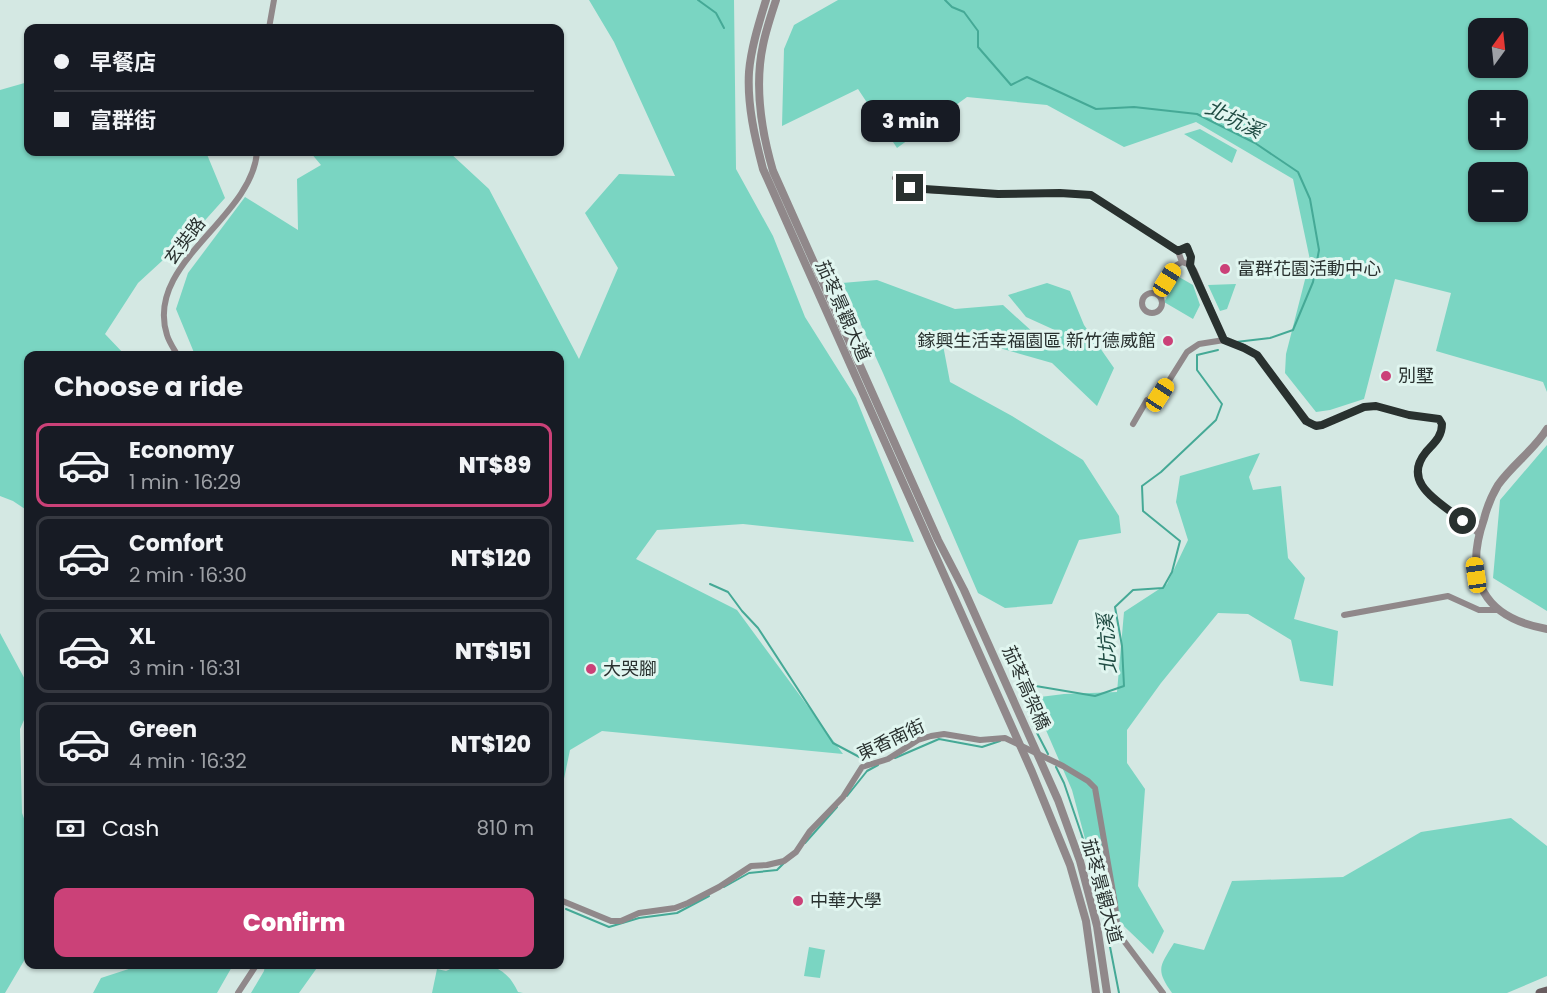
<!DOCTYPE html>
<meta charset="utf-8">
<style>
:root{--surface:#171b24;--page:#242831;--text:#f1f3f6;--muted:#9ea1a6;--line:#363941;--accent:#cb4178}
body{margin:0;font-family:Poppins,"Noto Sans TC",sans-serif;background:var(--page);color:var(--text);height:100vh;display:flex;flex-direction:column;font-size:22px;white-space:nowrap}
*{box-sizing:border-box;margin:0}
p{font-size:20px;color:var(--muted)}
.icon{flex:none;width:33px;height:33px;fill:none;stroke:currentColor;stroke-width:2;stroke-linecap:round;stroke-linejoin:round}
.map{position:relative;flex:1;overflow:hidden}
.panel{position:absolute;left:24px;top:351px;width:540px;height:618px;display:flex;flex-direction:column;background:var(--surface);border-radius:12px;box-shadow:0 2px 4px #0004}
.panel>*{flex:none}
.banner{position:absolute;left:24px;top:24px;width:540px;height:132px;border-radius:12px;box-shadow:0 2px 4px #0004;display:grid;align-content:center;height:132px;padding:0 30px;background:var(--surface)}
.needle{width:39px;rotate:15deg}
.buttons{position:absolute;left:1468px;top:18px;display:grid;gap:12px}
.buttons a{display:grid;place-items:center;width:60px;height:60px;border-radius:12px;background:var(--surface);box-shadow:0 2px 4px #0004;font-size:30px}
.end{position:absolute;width:27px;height:27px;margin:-14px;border:8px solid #29312f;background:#fff;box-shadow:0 0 0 3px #fff}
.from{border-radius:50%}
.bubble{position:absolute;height:42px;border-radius:12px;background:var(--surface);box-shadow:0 2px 4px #0004;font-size:20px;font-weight:800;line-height:42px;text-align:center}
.car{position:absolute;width:18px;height:36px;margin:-18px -9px;border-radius:8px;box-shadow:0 0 4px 2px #0007;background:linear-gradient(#f5c518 24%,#345 0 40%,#f5c518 0 76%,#345 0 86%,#f5c518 0)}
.banner b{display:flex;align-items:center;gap:21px;height:57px;font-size:22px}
.banner b+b{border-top:2px solid var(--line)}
.banner i{width:15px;height:15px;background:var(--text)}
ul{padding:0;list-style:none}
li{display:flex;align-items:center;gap:18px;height:84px;margin:0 12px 9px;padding:0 18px;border:3px solid var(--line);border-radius:12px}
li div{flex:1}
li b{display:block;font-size:22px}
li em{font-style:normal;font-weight:800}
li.active{border-color:var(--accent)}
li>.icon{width:54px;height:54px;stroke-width:1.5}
h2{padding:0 30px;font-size:27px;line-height:72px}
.pay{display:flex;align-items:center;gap:15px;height:66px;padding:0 30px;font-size:22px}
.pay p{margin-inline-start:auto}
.button{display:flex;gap:12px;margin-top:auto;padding:12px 30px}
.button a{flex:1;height:69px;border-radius:12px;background:var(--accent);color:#fff;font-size:24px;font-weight:800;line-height:69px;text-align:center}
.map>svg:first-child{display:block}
.green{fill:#7ad5c2;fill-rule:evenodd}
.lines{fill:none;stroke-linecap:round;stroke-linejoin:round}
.stream{stroke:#45a996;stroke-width:2}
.minor{stroke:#90888a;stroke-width:6}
.tertiary{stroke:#90888a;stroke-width:8}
.secondary{stroke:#695d60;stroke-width:9}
.route{stroke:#29312f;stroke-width:8}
.poi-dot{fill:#cb4178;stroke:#e1f6f0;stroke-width:2}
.labels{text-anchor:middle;stroke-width:6;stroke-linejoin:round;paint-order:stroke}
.street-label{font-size:18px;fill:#29312f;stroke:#e1f6f0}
.poi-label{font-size:18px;fill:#29312f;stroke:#e1f6f0;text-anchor:start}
.water-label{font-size:20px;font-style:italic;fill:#1f4b42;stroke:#e1f6f0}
</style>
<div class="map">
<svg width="1547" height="993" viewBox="0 0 1547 993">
<rect width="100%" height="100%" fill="#d4e8e3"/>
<path class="green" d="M589,0H734L736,169L773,236L805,317L856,398L914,542L743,524L657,530L636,559L737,610L843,754L602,731L570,750L560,798V356L195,355L176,309L188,273L245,197L298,230L297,179L321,165L310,152H449L489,189L579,359L618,268L585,213L619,174L675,176L614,42Z
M838,0H1547V392L1543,382L1436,351L1451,293L1395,279L1364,399L1330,410L1316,412L1285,373L1286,354L1310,260L1293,179L1196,122L1124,147L1047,105L967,97L897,148L858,89L782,126L784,49L794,25ZM1479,28H1518V68H1479ZM1479,100H1518V140H1479ZM1479,172H1518V212H1479Z
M28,82V152H206L225,198L199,227L138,283L105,334L125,355L28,356V511L13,501L0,496V90Z
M1200,129L1237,150L1232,163L1184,134Z
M1179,277L1193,285L1200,305L1193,319L1164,302Z
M877,280L955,309L1003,305L1047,345L1059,332L1026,317L1008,295L1047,283L1070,291L1084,325L1114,368L1097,406L1052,363L975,341L943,345L950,382L1012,416L1083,460L1119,516L1121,533L1079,540L1052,604L1005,608L978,593L883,373L842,283Z
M1236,284L1227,309L1220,311L1208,285Z
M1547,445V611L1493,578L1500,500Z
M1260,453L1249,477L1253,490L1281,486L1288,558L1305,578L1294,619L1338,631L1333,686L1300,681L1291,640L1248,614L1218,613L1161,683L1127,730V763L1145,789L1138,886L1164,931L1153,954L1103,906L1072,790L1032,698L1064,694L1117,692L1124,612L1167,584L1188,540L1176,502L1180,476Z
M0,633L28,685V711L20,729L22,813L28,829V954L5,993H0Z
M1511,818L1547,846V976L1507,993H1172C1155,969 1160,966 1174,943L1204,950L1232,881L1343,877L1421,832Z
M809,947L825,950L820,978L804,976Z
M144,964H233V965L217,993H93L101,978Z
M265,965V964L319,965L299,993H251L264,971Z
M459,965C488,964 504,963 518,992L523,993H432L437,969L446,971Z"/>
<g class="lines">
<path class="stream" d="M698,0L716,13L724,28
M945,0L952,7L964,12L978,31V47L1011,85L1027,77L1096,109L1134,107L1197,114L1255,143L1298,172L1310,199L1319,250L1313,282L1293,330L1270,338L1236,342
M710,584L728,592L742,611L758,628L833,743L865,760
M1048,754L1035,729L1018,683L1095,696L1124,686L1122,646L1115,607L1133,590L1163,588L1172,572L1180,541L1143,511L1142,486L1161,472L1216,420L1222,404L1197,370V355L1218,350
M895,758L939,739L982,747L1000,741
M1056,767L1064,783L1097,880L1119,993
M847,796L867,771L878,765
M805,843L837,807
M724,887L749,873L777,870L784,863
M566,909L609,927L639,918L677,913L709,896"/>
<path class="minor" d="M269,28L274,0
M895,178L910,188L925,190L997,194L1061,193L1091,195L1178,251L1187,247L1191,257L1190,265
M1178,251L1182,262L1190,265L1194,270L1224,340L1244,347L1257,355L1310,424L1322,425L1364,407L1376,406L1409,415L1439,419L1442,424C1441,440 1429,447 1421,459C1406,482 1438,501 1453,513C1462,519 1470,526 1478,533
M1142 303a10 10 0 1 1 20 0a10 10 0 1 1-20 0Z
M1158,295L1175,266L1182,262
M178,356C174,349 169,342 167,335C144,263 252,219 257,152
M1133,424L1147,400L1160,395L1187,352L1199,344L1224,340
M1344,615L1448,596L1479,610H1497
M560,900L611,921H621L639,913L675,908L688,903L719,887L751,866L767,865L784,861L796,852L810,831L843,797L862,767L888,759L918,740L931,736L944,734L980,740L1005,738L1063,766L1088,781L1095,788L1115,904L1118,933L1163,993
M238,993L257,964"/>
<path class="tertiary" d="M766,0C759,23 751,48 749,72C747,105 755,138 763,169L1032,772L1070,865L1086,921L1096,993
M776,0C771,15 766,30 763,45C754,87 761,130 773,171L938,540L964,590L1058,800L1080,861L1097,926L1107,993
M1547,429C1534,450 1513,464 1498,485C1492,495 1487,507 1484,519C1463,579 1484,618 1547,629"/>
<path class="secondary" d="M1540,993L1547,991"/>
</g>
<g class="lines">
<path class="route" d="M910,188L998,194L1060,193L1091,195L1178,251L1187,247L1191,257L1190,265L1224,340L1244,348L1257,355L1306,421L1316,426L1322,425L1364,407L1376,406L1409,415L1439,419L1442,424C1442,437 1434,443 1426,452C1400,484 1442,503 1463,521"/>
</g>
<g class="poi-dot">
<circle cx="1225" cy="269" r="6"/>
<circle cx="1168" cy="341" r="6"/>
<circle cx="1386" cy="376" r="6"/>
<circle cx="591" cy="669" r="6"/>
<circle cx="798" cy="901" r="6"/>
</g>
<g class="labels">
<g class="street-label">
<text transform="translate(185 241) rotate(-53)" y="6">玄奘路</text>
<text transform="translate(843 311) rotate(66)" y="6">茄苳景觀大道</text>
<text transform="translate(1026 688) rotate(66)" y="6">茄苳高架橋</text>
<text transform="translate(891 740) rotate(-25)" y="6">東香南街</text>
<text transform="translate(1102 891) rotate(75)" y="6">茄苳景觀大道</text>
</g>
<g class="poi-label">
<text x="1237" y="275">富群花園活動中心</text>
<text x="1156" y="347" text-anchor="end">鎵興生活幸福園區 新竹德威館</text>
<text x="1398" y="382">別墅</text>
<text x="603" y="675">大哭腳</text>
<text x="810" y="907">中華大學</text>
</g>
<g class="water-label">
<text transform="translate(1234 119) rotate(26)" y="7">北坑溪</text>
<text transform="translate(1107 644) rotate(-94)" y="7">北坑溪</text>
</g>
</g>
</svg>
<div class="buttons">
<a><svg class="needle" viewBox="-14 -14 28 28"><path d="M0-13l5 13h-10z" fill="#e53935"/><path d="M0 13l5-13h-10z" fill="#9ea1a6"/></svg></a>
<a>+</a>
<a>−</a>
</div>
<i class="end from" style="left:1463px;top:521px"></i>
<i class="end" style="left:910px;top:188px"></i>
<div class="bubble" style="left:861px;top:100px;width:99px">3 min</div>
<i class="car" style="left:1167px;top:280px;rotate:32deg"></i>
<i class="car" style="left:1160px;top:395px;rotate:33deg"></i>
<i class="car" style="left:1476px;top:575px;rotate:352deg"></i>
<div class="banner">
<b><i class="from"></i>早餐店</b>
<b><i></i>富群街</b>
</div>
<section class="panel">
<h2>Choose a ride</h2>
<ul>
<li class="active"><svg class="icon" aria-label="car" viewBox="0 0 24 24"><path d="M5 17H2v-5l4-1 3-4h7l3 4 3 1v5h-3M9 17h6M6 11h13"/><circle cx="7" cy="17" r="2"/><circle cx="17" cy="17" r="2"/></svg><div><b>Economy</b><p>1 min · 16:29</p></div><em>NT$89</em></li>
<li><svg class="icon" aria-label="car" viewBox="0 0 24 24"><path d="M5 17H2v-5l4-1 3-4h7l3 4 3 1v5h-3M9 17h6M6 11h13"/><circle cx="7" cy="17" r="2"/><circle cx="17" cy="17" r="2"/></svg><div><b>Comfort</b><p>2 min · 16:30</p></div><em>NT$120</em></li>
<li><svg class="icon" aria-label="car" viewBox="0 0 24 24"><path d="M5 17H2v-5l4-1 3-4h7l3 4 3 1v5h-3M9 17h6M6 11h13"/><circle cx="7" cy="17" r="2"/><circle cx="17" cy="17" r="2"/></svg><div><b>XL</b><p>3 min · 16:31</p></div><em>NT$151</em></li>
<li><svg class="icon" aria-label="car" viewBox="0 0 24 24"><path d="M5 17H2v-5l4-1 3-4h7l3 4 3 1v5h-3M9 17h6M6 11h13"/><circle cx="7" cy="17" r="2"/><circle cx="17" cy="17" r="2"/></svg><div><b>Green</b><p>4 min · 16:32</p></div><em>NT$120</em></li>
</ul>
<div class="pay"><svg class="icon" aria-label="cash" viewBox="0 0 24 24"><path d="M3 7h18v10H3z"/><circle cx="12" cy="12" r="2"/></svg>Cash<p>810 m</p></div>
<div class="button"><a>Confirm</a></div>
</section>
</div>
